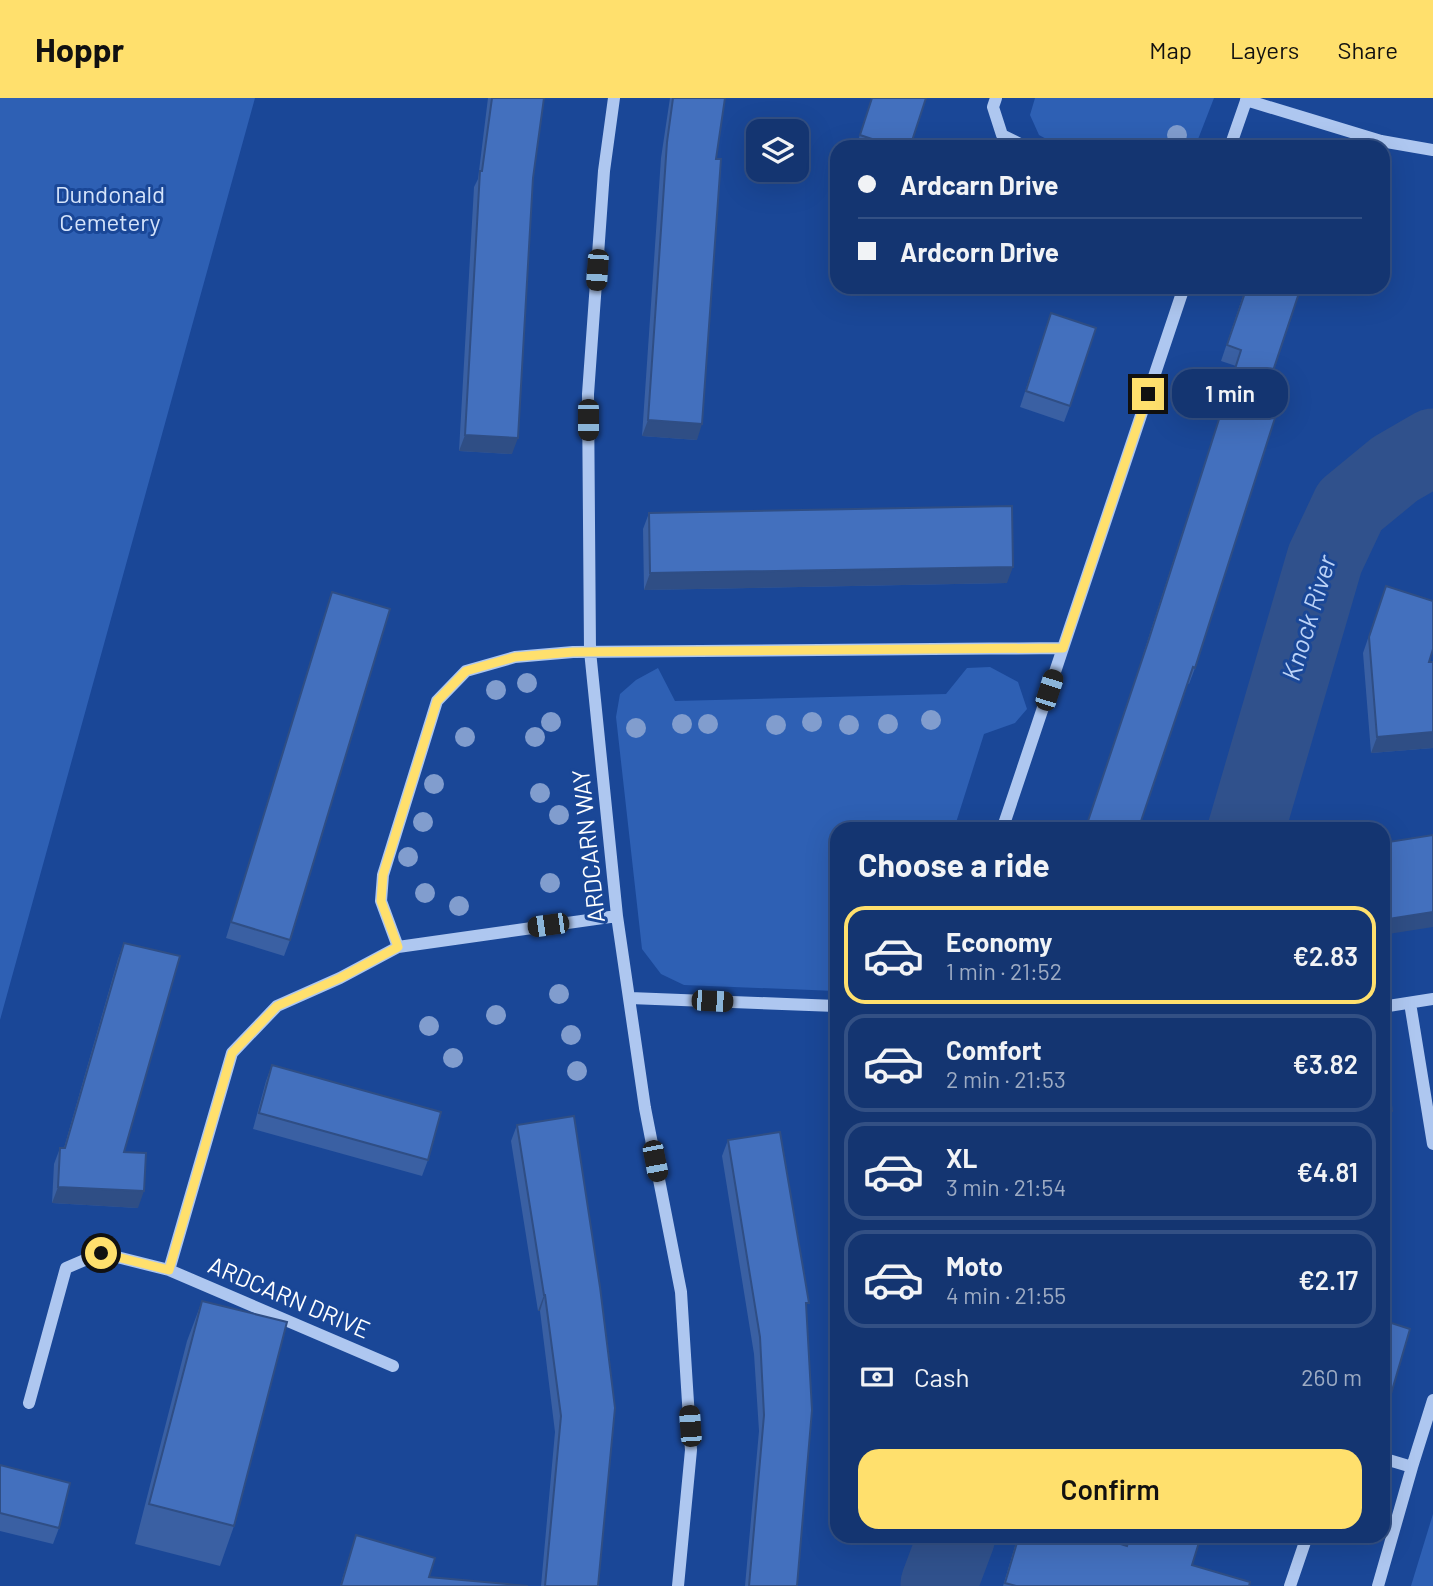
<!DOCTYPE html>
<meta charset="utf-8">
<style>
:root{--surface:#143571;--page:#1d3d76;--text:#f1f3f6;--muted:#9dabc3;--line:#335084;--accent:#ffe06d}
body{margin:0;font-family:Barlow,sans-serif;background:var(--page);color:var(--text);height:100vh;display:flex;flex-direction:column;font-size:26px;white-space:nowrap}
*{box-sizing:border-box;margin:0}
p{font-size:23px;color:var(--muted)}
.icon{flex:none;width:38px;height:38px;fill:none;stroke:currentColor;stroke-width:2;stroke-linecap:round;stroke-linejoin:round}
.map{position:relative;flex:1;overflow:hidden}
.drawer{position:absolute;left:830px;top:724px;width:560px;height:721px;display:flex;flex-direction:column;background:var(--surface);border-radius:21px;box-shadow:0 7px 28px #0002,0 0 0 2px var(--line)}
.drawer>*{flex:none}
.banner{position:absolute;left:830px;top:42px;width:560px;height:154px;border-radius:21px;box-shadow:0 7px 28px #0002,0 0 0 2px var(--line);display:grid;align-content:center;height:154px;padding:0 28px;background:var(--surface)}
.buttons{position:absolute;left:746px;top:21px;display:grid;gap:14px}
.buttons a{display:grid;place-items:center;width:63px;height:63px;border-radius:14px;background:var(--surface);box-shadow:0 7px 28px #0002,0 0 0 2px var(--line);font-size:35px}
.end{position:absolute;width:32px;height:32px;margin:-16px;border:9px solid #ffe06d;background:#111;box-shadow:0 0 0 4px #111}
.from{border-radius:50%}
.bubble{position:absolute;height:49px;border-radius:21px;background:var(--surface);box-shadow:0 7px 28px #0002,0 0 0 2px var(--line);font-size:23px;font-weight:600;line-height:49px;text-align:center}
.car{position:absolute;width:21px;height:42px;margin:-21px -10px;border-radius:9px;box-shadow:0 0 5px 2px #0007;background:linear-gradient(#222 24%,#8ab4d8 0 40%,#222 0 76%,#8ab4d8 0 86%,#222 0)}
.banner b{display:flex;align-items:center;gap:24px;height:66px;font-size:26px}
.banner b+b{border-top:2px solid var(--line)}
.banner i{width:18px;height:18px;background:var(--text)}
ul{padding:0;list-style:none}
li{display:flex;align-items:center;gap:21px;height:98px;margin:0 14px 10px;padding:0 14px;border:4px solid var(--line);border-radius:21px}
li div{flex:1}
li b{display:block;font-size:26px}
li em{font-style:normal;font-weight:600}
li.on{border-color:var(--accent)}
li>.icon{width:63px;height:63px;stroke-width:1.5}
h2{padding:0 28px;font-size:32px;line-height:84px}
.pay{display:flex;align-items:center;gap:18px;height:77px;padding:0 28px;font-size:26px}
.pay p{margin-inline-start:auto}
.primary-button{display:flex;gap:14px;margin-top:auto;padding:14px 28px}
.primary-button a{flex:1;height:80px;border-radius:21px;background:var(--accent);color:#111;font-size:28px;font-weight:600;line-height:80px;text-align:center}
header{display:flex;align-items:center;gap:42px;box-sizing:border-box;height:98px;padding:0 35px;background:var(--accent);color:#111}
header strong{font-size:33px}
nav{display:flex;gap:38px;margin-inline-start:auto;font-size:24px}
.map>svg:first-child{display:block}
.green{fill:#2e60b4}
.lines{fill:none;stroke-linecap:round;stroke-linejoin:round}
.river{stroke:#30518c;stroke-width:77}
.minor{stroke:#aec7f0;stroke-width:12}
.tree{fill:#819dce}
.wall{fill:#3a60a3}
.shaded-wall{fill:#2f4e85}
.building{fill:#4370be;stroke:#2f4e85;stroke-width:2}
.route{stroke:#ffe06d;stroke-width:9}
.labels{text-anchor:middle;stroke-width:6;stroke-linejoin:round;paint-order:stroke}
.park-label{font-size:24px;fill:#d5e4fb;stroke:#1a4797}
.street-label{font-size:24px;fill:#fff;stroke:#1a4797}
.water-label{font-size:26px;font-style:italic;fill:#bbd2f7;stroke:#1a4797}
</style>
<header>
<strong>Hoppr</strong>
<nav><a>Map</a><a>Layers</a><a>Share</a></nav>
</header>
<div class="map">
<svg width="1433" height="1488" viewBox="0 0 1433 1488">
<rect width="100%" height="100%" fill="#1a4797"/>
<path class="green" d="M0,0H255L0,922Z
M1035,0H1214L1195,49H1061L1039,37L1030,17Z
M990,569L1018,584L1027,611L1015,625L984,636L954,731L836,732V893L684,887L661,876L642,851L616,619L620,596L636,582L658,570L675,603L946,596L967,570Z
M1433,1416V1488H1411Z"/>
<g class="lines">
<path class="river" d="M1246,732L1325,461L1350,408L1395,371L1433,349
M939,1486L957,1438"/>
<path class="minor" d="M614,0L604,73L588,296L590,553L617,818L645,1010L681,1194L691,1352L678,1488
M996,0L993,9L1002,37L1026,49
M1246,2L1381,43L1433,52
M1230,49L1247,0
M1002,732L1184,189
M398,849L381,803L383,777L437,603L466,573L515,559L573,554L1063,550
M630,900L836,908
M1410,905L1433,1046
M1382,909L1433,901
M169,1172L232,955L277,908L340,880L398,849L617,818
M29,1305L66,1170L101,1155L169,1172L393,1268
M1382,1360L1412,1369
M1290,1488L1305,1444
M1378,1488L1412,1369L1433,1302"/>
</g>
<g class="tree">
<circle cx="1177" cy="37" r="10"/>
<circle cx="527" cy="585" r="10"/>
<circle cx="496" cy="592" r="10"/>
<circle cx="931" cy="622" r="10"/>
<circle cx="551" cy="624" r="10"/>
<circle cx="812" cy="624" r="10"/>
<circle cx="682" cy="626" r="10"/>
<circle cx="708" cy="626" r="10"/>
<circle cx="888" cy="626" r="10"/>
<circle cx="776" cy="627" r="10"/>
<circle cx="849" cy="627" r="10"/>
<circle cx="636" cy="630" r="10"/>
<circle cx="465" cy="639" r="10"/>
<circle cx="535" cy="639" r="10"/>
<circle cx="434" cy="686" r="10"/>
<circle cx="540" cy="695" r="10"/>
<circle cx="559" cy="717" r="10"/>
<circle cx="423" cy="724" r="10"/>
<circle cx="408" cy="759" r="10"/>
<circle cx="550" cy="785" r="10"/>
<circle cx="425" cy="795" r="10"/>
<circle cx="459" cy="808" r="10"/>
<circle cx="559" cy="896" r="10"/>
<circle cx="496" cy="917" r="10"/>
<circle cx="429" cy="928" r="10"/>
<circle cx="571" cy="937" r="10"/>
<circle cx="453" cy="960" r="10"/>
<circle cx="577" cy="973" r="10"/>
</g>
<path class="wall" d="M488,0H544L533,80L512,356L459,353L474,89L478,81Z
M670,0H725L716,61L697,342L642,338L661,60Z
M872,0H926L910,49H856Z
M1246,189L1259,315L1195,570L1189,586L1143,557L1236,268L1221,263Z
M1051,215L1070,308L1064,324L1020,309Z
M649,415L1007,485L644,492L643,431Z
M1386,488L1429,564H1433V650L1371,655L1363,555Z
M332,494L290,842L284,858L226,840Z
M124,845V1054L138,1110L52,1105L54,1066L60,1050H64L118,861Z
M272,967L428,1062L422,1078L253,1031L266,983Z
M517,1027L598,1488H541L555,1334L540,1213H538L511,1043Z
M728,1042L806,1212L797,1488H745L759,1333L754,1256L722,1058Z
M202,1203L234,1428L220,1468L135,1446L187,1243Z
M1382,1222L1391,1296L1385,1312H1382Z
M0,1367L59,1430L53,1446L0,1433Z
M356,1437L429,1479L528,1488H340Z
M1018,1438H1094L1125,1448L1128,1438H1201L1192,1467L1249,1488H1003Z"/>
<path class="shaded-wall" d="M648,322L702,326L697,342L642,338Z
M465,337L518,340L512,356L459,353Z
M1013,469L1007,485L644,492L650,475Z
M1433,634V650L1371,655L1377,639Z
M1433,814V829L1382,837V822Z
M1392,1013L1386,1029L1382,1030V1015Z
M58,1089L144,1093L138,1110L52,1105Z
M544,1197H545L540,1213H538Z"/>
<path class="building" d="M492,0H544L533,80L518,340L465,337L480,73H482Z
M673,0H725L716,61H721L702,326L648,322L667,44Z
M872,0H926L910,49H896L860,37Z
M1247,189H1301L1259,315L1275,320L1195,570L1193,569L1138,732H1085L1149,541L1241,252L1227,247Z
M1051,215L1096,230L1070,308L1026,293Z
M1012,408L1013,469L650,475L649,415Z
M1386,488L1433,503V551L1429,564H1433V634L1377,639L1369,539Z
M332,494L390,511L290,842L231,824Z
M1433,737V814L1382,822V745Z
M124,845L180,858L124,1054L146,1055L144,1093L58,1089L60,1050H65Z
M1382,951L1392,1013L1382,1015Z
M272,967L441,1014L428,1062L259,1015Z
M574,1018L600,1189L615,1310L598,1488H545L561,1318L545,1197H544L517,1027Z
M780,1034L809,1205H806L812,1312L797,1488H749L764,1317L760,1239L728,1042Z
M202,1203L287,1224L234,1428L149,1406Z
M1382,1222L1410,1231L1391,1296L1382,1294Z
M0,1367L70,1385L59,1430L0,1415Z
M356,1437L435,1460L429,1479L528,1488H341Z
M1019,1438H1094L1127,1448L1130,1438H1201L1192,1467L1250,1484L1249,1488H1016L1005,1485Z"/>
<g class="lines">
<path class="route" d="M101,1155L169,1172L232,955L277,908L340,880L398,849L381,803L383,777L437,603L466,573L515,559L573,554L1063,550L1148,296"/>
</g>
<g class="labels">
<g class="park-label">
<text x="110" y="105">Dundonald<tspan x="110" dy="28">Cemetery</tspan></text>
</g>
<g class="street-label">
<text transform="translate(589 748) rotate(-96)" y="8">ARDCARN WAY</text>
<text transform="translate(289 1200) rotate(23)" y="8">ARDCARN DRIVE</text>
</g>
<g class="water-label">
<text transform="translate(1309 520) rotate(-73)" y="9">Knock River</text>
</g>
</g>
</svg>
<div class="buttons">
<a><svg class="icon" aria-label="layers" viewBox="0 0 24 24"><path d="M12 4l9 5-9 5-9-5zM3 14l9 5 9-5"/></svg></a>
</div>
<i class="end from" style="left:101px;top:1155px"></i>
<i class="end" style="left:1148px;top:296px"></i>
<div class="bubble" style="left:1172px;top:271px;width:116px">1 min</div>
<i class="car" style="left:597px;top:172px;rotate:184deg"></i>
<i class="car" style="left:588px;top:322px;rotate:180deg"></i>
<i class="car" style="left:1049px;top:592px;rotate:18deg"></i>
<i class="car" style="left:548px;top:827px;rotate:262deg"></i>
<i class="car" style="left:712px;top:903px;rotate:93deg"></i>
<i class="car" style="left:655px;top:1063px;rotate:169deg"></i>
<i class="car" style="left:690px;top:1328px;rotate:356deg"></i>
<div class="banner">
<b><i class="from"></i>Ardcarn Drive</b>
<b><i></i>Ardcorn Drive</b>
</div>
<section class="drawer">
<h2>Choose a ride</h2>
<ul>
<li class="on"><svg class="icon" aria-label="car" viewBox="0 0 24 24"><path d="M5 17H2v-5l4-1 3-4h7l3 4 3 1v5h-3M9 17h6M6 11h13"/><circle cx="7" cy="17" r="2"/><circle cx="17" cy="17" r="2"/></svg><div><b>Economy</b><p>1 min · 21:52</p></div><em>€2.83</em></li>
<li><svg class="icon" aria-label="car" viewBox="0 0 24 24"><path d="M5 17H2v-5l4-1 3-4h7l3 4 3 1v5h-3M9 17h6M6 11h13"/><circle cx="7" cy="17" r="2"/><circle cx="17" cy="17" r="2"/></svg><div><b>Comfort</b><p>2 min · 21:53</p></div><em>€3.82</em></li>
<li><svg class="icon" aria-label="car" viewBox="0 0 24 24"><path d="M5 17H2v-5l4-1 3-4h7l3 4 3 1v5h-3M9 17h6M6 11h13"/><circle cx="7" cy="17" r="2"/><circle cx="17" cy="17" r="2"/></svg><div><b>XL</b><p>3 min · 21:54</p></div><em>€4.81</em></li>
<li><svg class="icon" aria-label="car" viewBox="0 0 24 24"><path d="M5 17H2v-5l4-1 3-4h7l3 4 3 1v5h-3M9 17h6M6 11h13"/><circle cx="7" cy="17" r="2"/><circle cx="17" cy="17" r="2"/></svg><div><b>Moto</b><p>4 min · 21:55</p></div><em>€2.17</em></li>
</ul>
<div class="pay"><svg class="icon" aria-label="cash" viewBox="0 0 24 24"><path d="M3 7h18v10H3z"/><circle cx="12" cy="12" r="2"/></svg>Cash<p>260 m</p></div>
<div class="primary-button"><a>Confirm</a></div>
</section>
</div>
